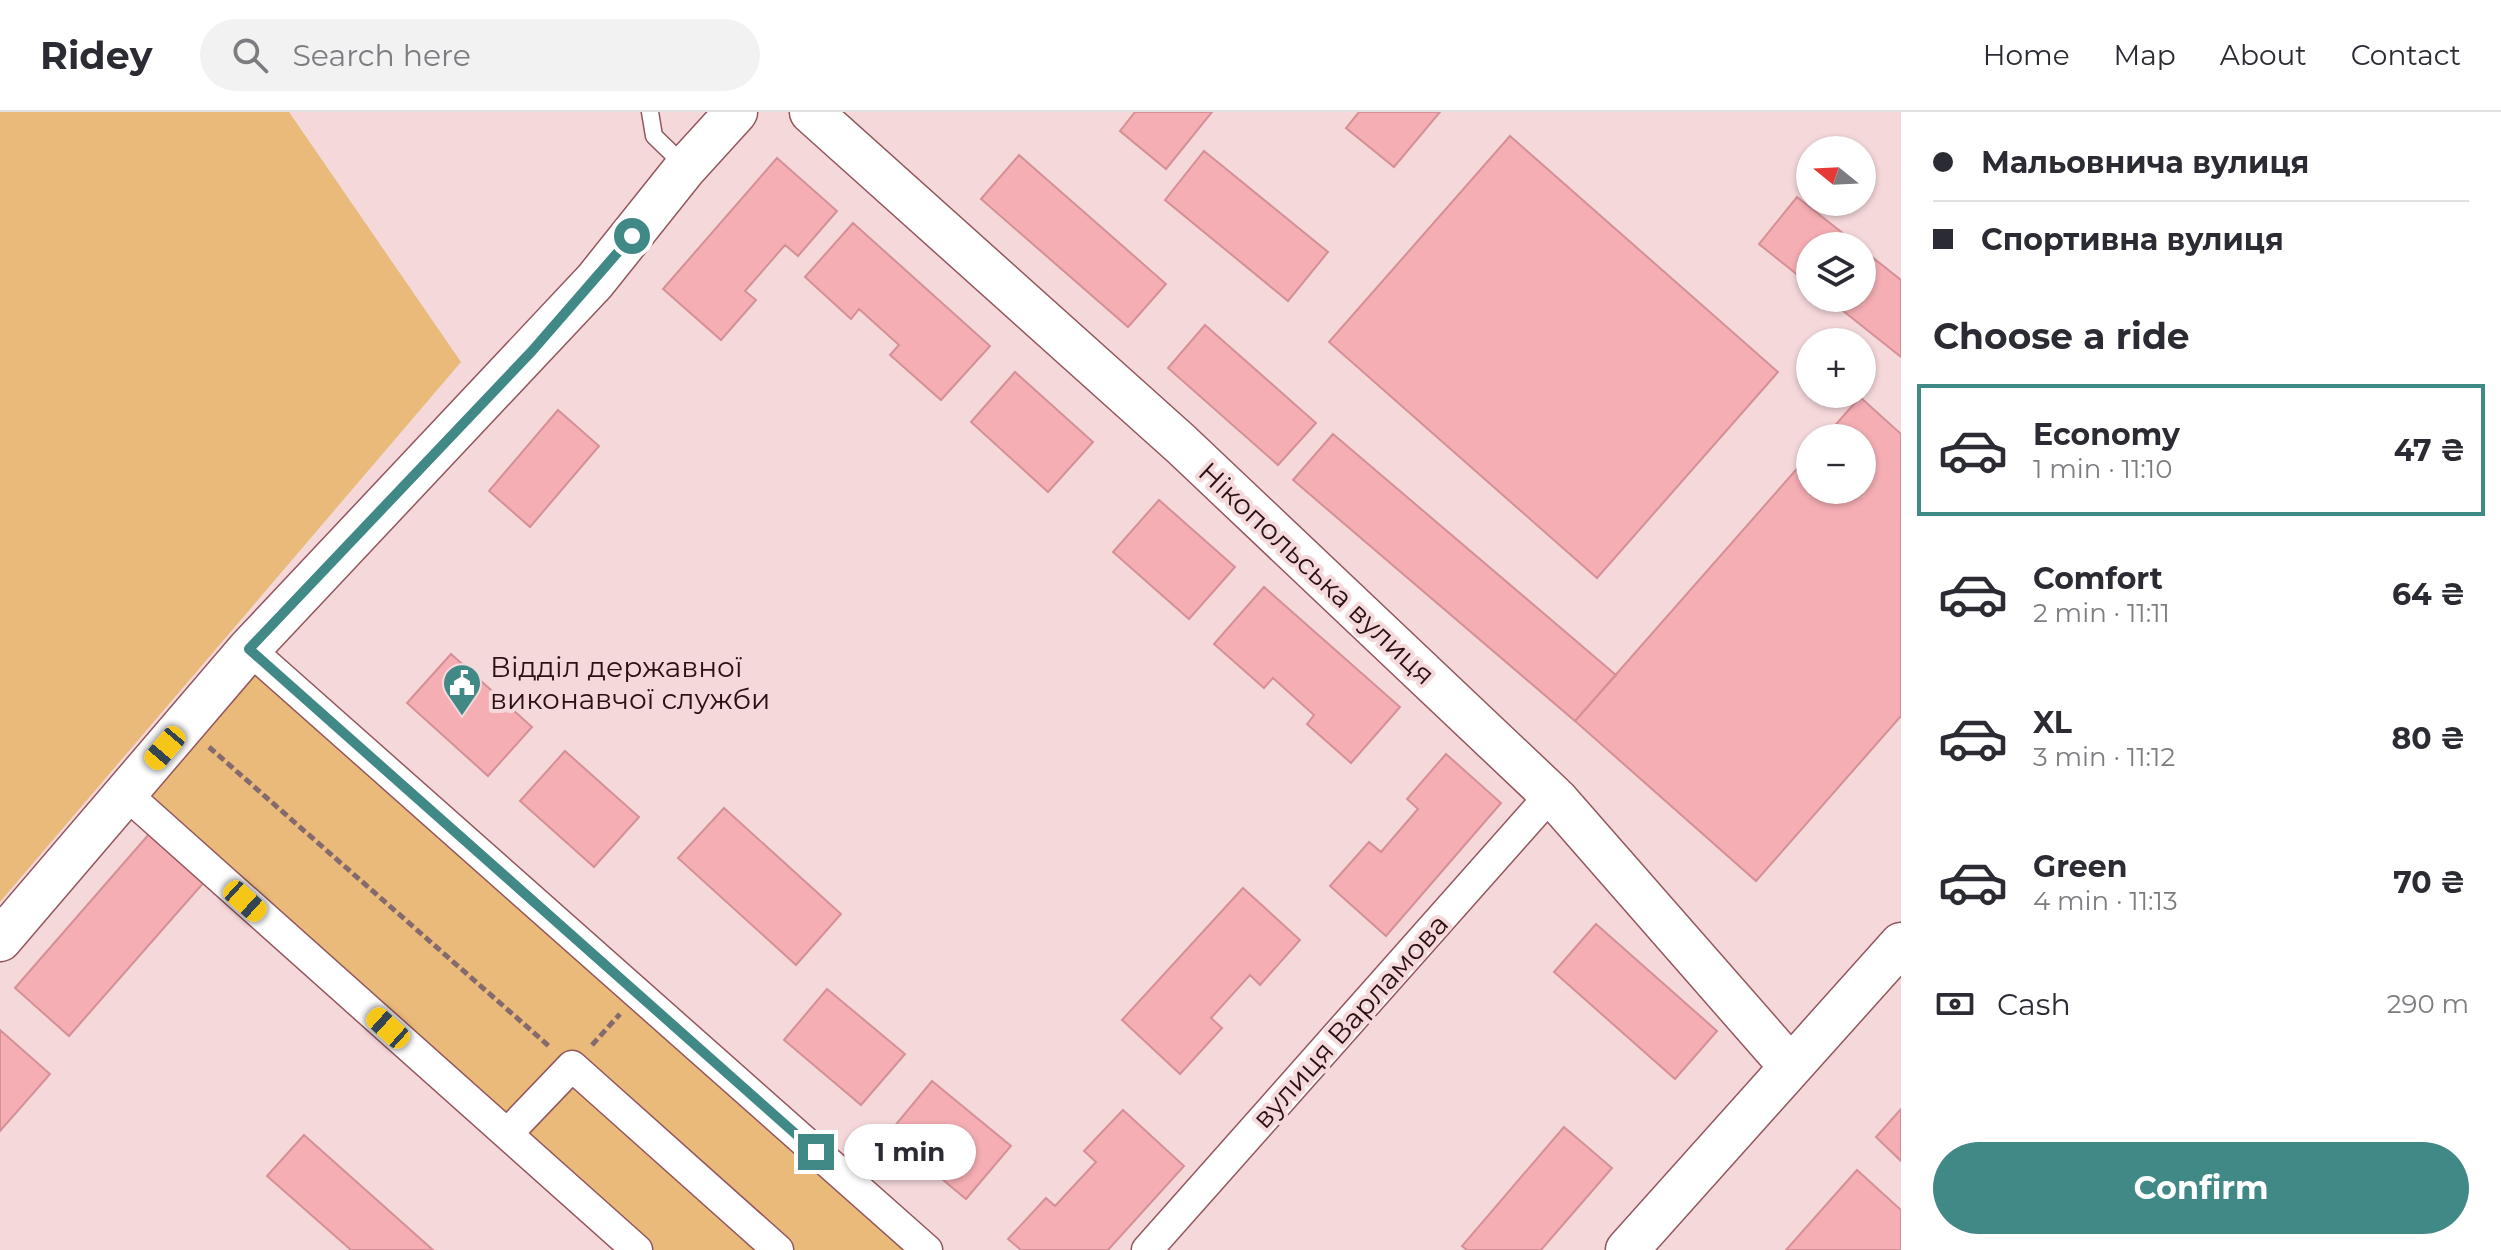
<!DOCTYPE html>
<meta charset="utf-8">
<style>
:root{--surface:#fff;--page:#f2f2f3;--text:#2b2b33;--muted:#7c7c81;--line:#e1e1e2;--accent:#418987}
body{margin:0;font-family:Montserrat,sans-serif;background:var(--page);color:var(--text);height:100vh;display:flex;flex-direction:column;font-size:30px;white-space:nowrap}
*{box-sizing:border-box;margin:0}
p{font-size:26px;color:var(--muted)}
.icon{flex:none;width:44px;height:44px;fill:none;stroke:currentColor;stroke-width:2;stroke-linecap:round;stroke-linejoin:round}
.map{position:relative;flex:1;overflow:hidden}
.panel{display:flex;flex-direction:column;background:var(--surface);width:600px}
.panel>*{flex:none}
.guide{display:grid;align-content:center;height:176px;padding:0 32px;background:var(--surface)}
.needle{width:52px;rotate:288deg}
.controls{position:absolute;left:1796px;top:24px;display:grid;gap:16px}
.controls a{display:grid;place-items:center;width:80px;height:80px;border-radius:50%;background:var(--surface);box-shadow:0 2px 6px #0004;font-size:40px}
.end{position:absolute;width:36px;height:36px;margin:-18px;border:10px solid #418987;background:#fff;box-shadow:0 0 0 4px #fff}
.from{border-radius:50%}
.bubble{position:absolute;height:56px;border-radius:28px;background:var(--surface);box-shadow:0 2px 6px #0004;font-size:26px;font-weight:700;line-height:56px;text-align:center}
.car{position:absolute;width:24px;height:48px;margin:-24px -12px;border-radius:10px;box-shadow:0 0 6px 2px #0007;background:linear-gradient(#f5c518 24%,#345 0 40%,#f5c518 0 76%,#345 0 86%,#f5c518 0)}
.guide b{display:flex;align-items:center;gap:28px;height:76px;font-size:30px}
.guide b+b{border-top:2px solid var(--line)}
.guide i{width:20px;height:20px;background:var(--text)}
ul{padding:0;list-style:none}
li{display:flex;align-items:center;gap:24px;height:132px;margin:0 16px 12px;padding:0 16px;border:4px solid transparent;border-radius:0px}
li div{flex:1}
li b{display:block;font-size:30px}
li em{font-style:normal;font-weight:700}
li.current{border-color:var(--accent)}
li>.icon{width:72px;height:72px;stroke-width:1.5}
h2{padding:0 32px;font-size:36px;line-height:96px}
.pay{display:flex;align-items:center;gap:20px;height:88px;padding:0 32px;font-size:30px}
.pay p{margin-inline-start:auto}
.cta{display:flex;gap:16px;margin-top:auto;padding:16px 32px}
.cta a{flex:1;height:92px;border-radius:48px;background:var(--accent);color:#fff;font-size:32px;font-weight:700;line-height:92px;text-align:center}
header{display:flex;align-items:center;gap:48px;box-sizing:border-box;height:112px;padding:0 40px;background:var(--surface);border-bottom:2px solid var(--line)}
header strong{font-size:38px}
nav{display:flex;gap:44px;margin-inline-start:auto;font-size:28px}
.search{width:560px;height:72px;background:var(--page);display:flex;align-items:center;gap:20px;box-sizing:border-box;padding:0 28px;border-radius:44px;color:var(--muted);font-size:30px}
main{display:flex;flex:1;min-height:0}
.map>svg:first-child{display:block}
.green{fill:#eaba7b}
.building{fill:#f4aeb4;stroke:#d49096;stroke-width:2}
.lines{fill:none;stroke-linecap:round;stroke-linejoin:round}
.lane-casing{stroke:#94565d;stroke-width:19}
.street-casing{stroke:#94565d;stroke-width:33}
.secondary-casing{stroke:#94565d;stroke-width:45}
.path{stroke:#846a6d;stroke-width:5;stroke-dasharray:8 4;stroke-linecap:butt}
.lane{stroke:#fff;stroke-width:16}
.street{stroke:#fff;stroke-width:30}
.secondary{stroke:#fff;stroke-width:42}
.route{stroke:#418987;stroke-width:10}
.labels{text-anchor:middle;stroke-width:8;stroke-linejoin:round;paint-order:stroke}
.street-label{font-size:28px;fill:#281013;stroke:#f5d8da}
.poi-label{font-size:28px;fill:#281013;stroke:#f5d8da;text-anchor:start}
</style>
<header>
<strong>Ridey</strong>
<div class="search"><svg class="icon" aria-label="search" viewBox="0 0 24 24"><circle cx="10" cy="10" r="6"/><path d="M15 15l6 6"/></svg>Search here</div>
<nav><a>Home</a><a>Map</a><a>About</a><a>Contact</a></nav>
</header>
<main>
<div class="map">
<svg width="1901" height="1138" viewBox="0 0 1901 1138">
<rect width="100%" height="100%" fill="#f5d8da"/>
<path class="green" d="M0,0H289L461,250L0,790Z
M249,553L906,1138H654L146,678Z"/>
<path class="building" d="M1135,0H1212L1166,57L1120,19Z
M1359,0H1440L1394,55L1346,16Z
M1510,24L1778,260L1597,466L1329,230Z
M1204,39L1328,140L1288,189L1165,88Z
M1019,43L1166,172L1128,215L981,87Z
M777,46L837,99L798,144L785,133L745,179L756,188L721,228L663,177Z
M1797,85L1859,134H1810V173L1759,132Z
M853,111L990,234L941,288L890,243L899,233L859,197L851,207L805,165Z
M1862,137L1901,168V245L1827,186H1862Z
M1205,213L1316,311L1278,353L1168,256Z
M1015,260L1093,330L1048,380L971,310Z
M1860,285L1901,322V604L1756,769L1575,609L1810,342V378H1862V326H1824Z
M558,298L599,334L530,415L489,379Z
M1333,322L1616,563L1575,609L1293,368Z
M1159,388L1235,455L1189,507L1113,440Z
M1264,475L1400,595L1351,651L1307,612L1314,603L1273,566L1264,576L1214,532Z
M451,542L532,615L488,664L407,591Z
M565,639L639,705L594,755L520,689Z
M1446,642L1501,691L1386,824L1330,774L1369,730L1381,740L1418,697L1407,687Z
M724,696L841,802L796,853L678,746Z
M150,721L205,769L69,924L15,876Z
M1243,776L1300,828L1260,873L1250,863L1211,906L1222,916L1180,962L1122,908Z
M1596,812L1717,919L1675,967L1554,860Z
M827,877L905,942L861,993L784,928Z
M0,918L50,962L0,1019Z
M932,969L1011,1034L966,1087L888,1022Z
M1901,997V1049L1876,1025Z
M1123,998L1184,1054L1108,1138H1021L1008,1127L1046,1086L1055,1094L1096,1050L1084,1039Z
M1564,1015L1612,1056L1541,1138H1467L1462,1134Z
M304,1023L433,1138H351L267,1064Z
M1857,1058L1901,1098V1138H1786Z"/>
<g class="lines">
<defs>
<path id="lane" d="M650,0L654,24L686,55"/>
<path id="street" d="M249,537L927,1138
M126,682L637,1138
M507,1022L572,954L778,1138
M1147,1138L1546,688H1557"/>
<path id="secondary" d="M811,0L1181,332L1557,688L1790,954
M0,828L249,537L595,169L686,55L736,0
M1627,1138L1901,832"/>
</defs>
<use href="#lane" class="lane-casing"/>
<use href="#street" class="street-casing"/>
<use href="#secondary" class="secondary-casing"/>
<path class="path" d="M209,635L550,935
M592,933L620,902"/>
<use href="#lane" class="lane"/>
<use href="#street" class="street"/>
<use href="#secondary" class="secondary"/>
</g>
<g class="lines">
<path class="route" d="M632,124L532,239L249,537L816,1040"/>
</g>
<defs>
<symbol id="civic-pin" viewBox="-11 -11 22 30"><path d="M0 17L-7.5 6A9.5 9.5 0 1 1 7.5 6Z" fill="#418987" stroke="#f5d8da"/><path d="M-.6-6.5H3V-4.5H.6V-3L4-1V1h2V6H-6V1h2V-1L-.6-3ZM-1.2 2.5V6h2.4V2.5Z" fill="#fff"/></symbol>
</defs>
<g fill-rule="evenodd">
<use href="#civic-pin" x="440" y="549" width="44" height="60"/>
</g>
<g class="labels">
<g class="street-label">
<text transform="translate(1317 461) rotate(43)" y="10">Нікопольська вулиця</text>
<text transform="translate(1350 909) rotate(-48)" y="10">вулиця Варламова</text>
</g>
<g class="poi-label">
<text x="490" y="565">Відділ державної<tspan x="490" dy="32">виконавчої служби</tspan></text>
</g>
</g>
</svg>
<div class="controls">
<a><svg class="needle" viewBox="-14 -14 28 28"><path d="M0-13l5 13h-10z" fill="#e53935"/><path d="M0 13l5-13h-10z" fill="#7c7c81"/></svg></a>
<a><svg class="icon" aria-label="layers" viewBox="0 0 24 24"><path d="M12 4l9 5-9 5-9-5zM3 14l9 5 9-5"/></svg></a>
<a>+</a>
<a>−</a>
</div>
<i class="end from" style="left:632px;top:124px"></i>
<i class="end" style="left:816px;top:1040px"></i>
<div class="bubble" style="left:844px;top:1012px;width:132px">1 min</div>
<i class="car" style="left:165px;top:636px;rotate:220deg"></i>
<i class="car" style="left:245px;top:789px;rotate:132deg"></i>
<i class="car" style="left:388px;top:916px;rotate:312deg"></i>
</div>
<section class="panel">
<div class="guide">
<b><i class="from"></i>Мальовнича вулиця</b>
<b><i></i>Спортивна вулиця</b>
</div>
<h2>Choose a ride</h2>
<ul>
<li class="current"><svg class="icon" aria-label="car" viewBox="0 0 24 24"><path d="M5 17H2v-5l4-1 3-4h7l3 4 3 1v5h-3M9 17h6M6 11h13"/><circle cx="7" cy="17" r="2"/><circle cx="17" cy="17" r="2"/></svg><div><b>Economy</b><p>1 min · 11:10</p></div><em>47 ₴</em></li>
<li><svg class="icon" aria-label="car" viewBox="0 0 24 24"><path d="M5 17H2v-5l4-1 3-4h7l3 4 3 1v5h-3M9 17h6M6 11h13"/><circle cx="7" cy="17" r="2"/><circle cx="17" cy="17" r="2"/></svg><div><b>Comfort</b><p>2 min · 11:11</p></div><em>64 ₴</em></li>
<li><svg class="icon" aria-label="car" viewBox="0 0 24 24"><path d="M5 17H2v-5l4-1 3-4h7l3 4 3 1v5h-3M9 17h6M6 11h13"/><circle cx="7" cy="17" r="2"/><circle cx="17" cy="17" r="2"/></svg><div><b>XL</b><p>3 min · 11:12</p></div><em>80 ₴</em></li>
<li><svg class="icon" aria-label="car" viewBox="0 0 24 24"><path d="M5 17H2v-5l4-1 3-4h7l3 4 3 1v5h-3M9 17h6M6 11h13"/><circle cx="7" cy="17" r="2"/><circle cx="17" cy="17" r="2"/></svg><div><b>Green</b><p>4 min · 11:13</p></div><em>70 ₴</em></li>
</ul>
<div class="pay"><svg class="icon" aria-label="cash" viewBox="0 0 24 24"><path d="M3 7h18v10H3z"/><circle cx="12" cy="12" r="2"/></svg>Cash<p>290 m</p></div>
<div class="cta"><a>Confirm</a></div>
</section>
</main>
